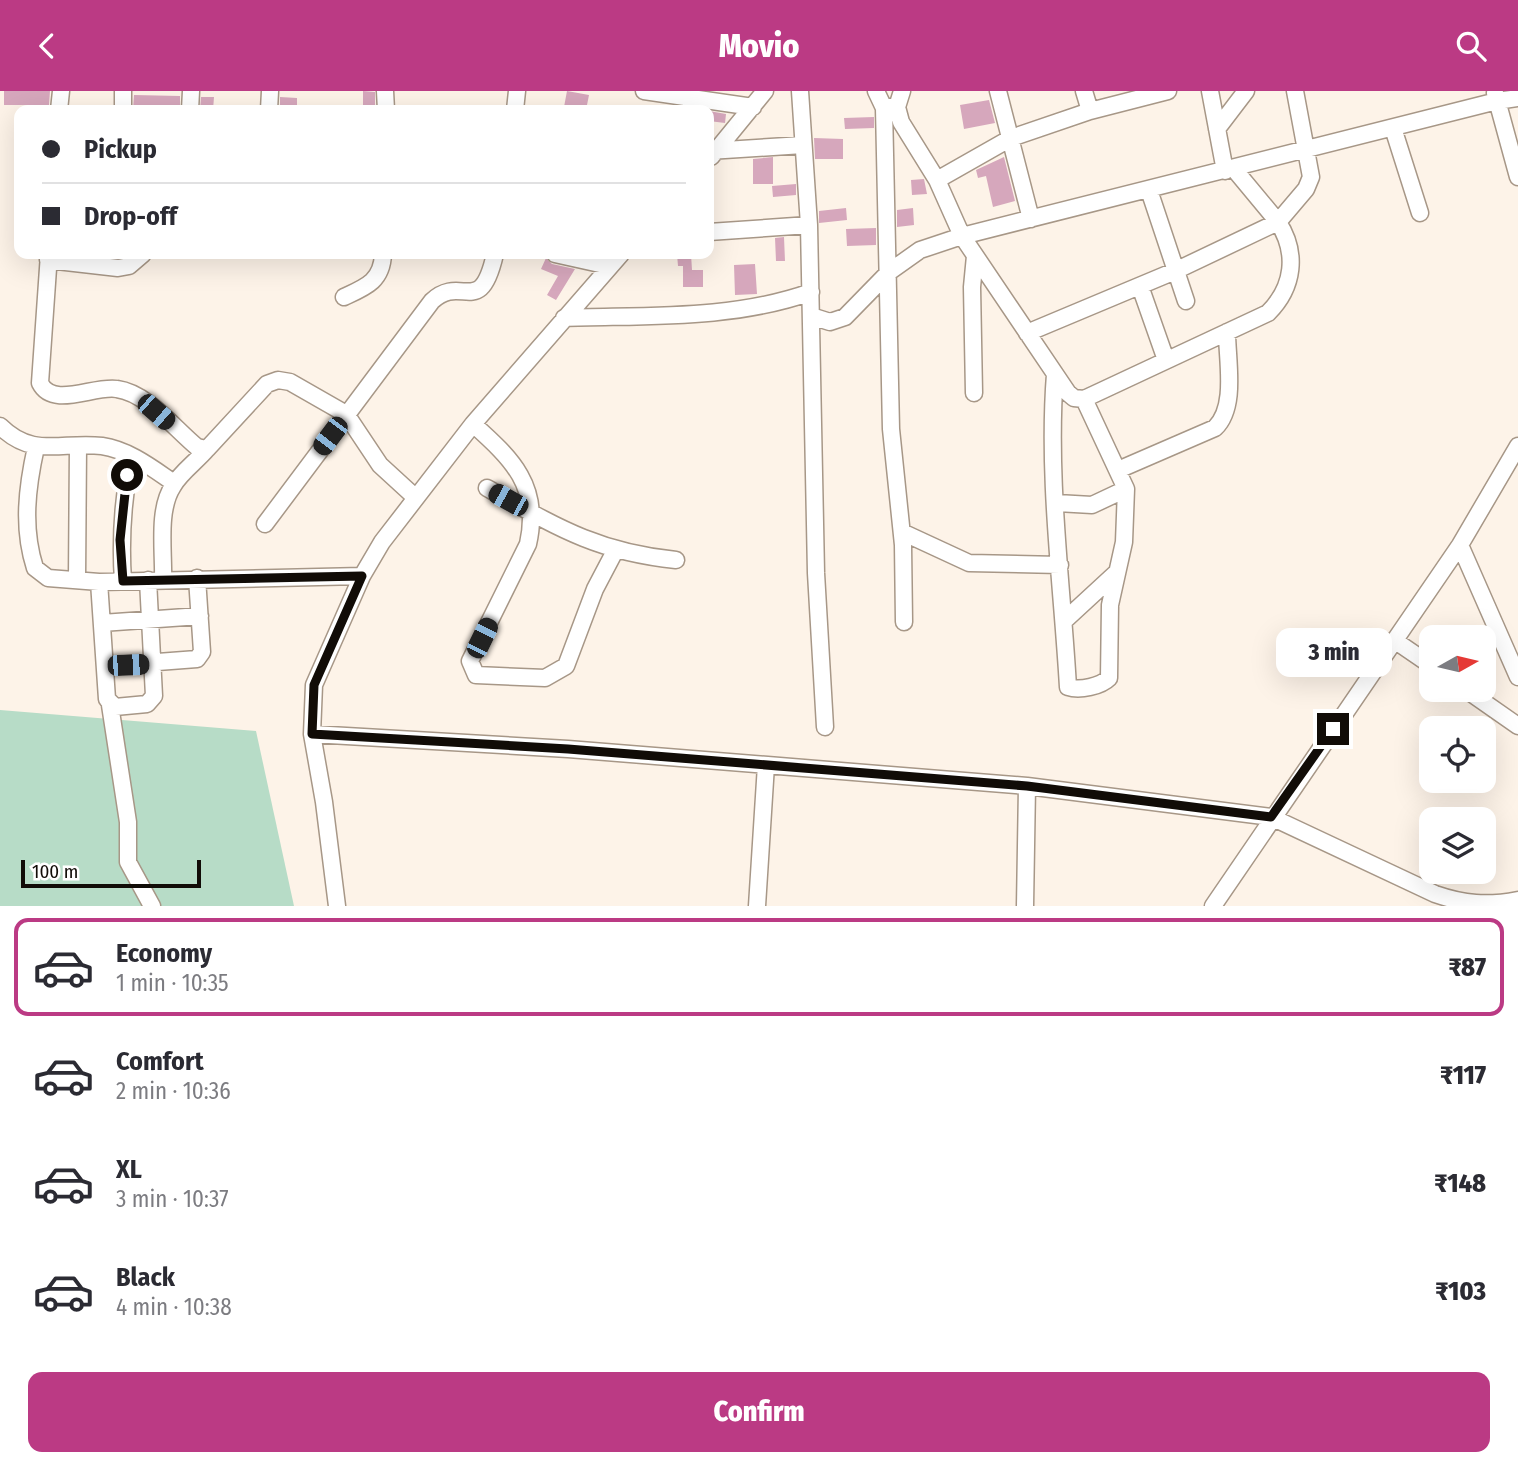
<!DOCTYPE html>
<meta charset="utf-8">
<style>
:root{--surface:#fff;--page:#f2f2f3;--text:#2b2b33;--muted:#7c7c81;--line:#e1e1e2;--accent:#bb3a84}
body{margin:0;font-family:"Fira Sans Condensed",sans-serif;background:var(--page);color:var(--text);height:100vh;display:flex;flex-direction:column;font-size:26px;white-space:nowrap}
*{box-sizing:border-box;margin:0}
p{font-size:23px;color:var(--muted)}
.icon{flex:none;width:38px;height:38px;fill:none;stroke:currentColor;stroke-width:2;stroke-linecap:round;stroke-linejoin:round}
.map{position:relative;height:815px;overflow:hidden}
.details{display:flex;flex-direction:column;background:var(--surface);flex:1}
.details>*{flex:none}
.guide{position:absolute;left:14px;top:14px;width:700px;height:154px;border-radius:14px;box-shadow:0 7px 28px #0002;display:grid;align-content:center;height:154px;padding:0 28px;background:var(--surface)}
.needle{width:46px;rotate:82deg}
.buttons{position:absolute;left:1419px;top:534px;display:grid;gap:14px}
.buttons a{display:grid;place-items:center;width:77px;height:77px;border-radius:14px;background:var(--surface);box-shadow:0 7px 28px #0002;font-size:35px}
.scale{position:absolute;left:21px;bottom:18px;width:180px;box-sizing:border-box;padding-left:7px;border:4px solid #110c07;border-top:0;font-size:19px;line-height:24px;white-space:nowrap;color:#110c07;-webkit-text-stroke:5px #fff;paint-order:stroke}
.end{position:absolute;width:32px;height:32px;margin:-16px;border:9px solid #110c07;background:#fff;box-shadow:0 0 0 4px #fff}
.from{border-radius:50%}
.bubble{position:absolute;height:49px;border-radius:14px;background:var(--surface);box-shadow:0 7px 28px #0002;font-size:23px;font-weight:800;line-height:49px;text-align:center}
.car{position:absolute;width:21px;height:42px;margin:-21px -10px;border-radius:9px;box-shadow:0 0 5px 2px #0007;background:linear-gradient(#222 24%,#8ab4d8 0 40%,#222 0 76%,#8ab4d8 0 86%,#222 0)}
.guide b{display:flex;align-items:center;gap:24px;height:66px;font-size:26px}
.guide b+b{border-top:2px solid var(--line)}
.guide i{width:18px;height:18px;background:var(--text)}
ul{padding:12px 0 0;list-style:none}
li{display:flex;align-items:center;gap:21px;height:98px;margin:0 14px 10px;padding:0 14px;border:4px solid transparent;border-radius:14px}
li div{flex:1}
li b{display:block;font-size:26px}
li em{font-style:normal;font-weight:800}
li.active{border-color:var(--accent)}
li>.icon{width:63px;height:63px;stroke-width:1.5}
.cta{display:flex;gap:14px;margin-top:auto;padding:14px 28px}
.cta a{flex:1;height:80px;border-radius:14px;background:var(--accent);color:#fff;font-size:28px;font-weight:800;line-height:80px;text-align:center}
header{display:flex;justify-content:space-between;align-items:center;height:91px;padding:0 28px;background:var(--accent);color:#fff;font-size:32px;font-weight:800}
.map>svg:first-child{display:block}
.green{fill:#b7dcc7}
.building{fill:#d6a7bc}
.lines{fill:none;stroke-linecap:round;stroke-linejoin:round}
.minor-casing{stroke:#a79787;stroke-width:19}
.minor{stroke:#fff;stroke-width:16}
.route{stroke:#110c07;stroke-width:9}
</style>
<header><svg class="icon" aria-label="back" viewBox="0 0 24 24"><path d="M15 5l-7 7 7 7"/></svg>Movio<svg class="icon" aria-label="search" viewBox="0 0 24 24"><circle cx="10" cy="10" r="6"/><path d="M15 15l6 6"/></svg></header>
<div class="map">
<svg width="1518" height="815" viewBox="0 0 1518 815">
<rect width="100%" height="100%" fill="#fdf3e8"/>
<path class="green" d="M0,619L256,640L294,815H0Z"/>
<path class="building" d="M4,0H50L49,14H4Z
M363,0L375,1V19H363Z
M567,0L589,4L586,19L564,16Z
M134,4L180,5V19H133Z
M201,6H214L213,19H200Z
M280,6L297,7V19H280Z
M989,9L995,32L964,38L960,14Z
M709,20L726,23L725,32L709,30Z
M874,26V37L845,38L844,27Z
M814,47L843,48V68H815Z
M773,66V93H753V68Z
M1004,66L1015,110L993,116L986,85L978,87L976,79Z
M924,88L927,103L912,104L911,89Z
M796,93V104L773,106L772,95Z
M846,117L847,129L819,132V120Z
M913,117L914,134L897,136V119Z
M876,137V154L847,155L846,138Z
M784,146L785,170H776L775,147Z
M677,163H691L692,179H703V196H683V175H678Z
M546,167L552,173L575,178L556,209L547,204L558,185L541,178Z
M755,173L757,203L735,204L734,174Z"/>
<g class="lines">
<defs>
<path id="minor" d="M385,0L386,19
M644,0L753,16
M800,0L809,134L816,482L825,636
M876,0L884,17L891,338L903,454L904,531
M998,0L1031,128
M1210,0L1225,80
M1495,2L1518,86
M887,16H897L902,0
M897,16L901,31L937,89L962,145L1068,302L1074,307L1084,308L1268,222C1294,196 1298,162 1278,131L1306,98L1311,86L1295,0
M59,19L61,0
M123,19V0
M190,19L191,0
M269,19L270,0
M515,19L517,0
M1090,20L1168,0
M1393,37L1420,122
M1217,38L1246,0
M709,60L803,54
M711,66L765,0
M937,89L1011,47L1090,20L1084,0
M1149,99L1186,210
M709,141L809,134
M49,163L40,292C53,318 94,294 117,298C147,302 174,337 197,356L207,358L267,293L278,289L290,291L346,323L380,374L416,407
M555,163L609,175
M48,169L118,177L129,175L143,163
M1140,195L1166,269
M344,206C366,196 382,190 383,163
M811,225L830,231L845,226L889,181L920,159L962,145L1497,10L1518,7
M564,227C645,224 733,229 811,201
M1027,242L1175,180L1278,131L1234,78
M1055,283C1047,386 1062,492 1068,596C1080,600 1101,595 1109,587L1110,514L1124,451L1126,398L1084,308
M974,302L972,196L975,165
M473,333C512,368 541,395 528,453L470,570L476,584L545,587L566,575L595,498L615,460
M0,335C33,368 62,350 102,355C129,359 152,377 174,392
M36,356C27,396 22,437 35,477L48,487L99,491L362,485
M1118,379L1215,337C1237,316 1227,270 1227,241
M487,397C555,435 596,461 676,469
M1057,412L1092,414L1126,398
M265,433L432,210C462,182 480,229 495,163
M902,441L969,472L1060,474
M1460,454L1518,586
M77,489L78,355
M163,489C164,461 157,419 173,395C180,382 197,370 207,358
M123,490C120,447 123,407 131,365
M99,491L107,608L115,616L147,613L154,605L148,489
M1064,530L1115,483
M102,532L200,525
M1394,549L1432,575
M105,575L197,568L202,561L197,487
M1465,598L1518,635
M110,614L128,731V771L152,815
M312,643L568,658L1027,695L1271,726L1435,803C1464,813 1487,815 1518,809
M337,815L324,711L312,643L314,594L362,485L382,451L473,333L621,163
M757,815L766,674
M1025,815L1027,695
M1213,815L1460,454L1518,355"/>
</defs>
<use href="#minor" class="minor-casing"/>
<use href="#minor" class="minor"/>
</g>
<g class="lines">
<path class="route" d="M127,384L120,449L123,490L362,485L314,594L312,643L568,658L1027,695L1271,726L1333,638"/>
</g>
</svg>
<div class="buttons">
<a><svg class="needle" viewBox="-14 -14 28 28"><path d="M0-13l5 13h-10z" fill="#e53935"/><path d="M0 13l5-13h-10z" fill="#7c7c81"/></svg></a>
<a><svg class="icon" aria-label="locate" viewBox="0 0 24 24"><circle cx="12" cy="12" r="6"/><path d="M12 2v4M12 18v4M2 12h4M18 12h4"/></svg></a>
<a><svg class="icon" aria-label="layers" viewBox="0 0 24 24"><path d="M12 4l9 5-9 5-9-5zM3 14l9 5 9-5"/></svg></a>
</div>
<div class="scale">100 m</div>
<i class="end from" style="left:127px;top:384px"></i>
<i class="end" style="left:1333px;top:638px"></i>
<div class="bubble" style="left:1276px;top:537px;width:116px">3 min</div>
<i class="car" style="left:156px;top:321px;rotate:131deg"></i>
<i class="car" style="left:330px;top:345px;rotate:217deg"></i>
<i class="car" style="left:508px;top:409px;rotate:299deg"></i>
<i class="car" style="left:482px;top:547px;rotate:26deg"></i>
<i class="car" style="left:128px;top:574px;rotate:88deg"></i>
<div class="guide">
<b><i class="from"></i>Pickup</b>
<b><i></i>Drop-off</b>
</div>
</div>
<section class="details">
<ul>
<li class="active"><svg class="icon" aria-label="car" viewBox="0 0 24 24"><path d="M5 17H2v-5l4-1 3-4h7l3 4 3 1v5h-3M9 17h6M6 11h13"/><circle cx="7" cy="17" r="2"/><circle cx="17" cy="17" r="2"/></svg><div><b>Economy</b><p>1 min · 10:35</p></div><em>₹87</em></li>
<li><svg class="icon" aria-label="car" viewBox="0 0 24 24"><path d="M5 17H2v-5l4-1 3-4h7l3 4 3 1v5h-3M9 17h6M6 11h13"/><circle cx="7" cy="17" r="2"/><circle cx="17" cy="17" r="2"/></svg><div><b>Comfort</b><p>2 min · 10:36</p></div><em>₹117</em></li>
<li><svg class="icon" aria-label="car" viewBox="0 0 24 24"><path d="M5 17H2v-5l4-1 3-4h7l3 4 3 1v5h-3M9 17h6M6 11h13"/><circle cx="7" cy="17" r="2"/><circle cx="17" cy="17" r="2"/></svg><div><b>XL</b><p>3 min · 10:37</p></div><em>₹148</em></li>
<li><svg class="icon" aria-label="car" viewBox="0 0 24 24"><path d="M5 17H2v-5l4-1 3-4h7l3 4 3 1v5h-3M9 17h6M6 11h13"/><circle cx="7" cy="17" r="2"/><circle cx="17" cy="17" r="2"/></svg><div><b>Black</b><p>4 min · 10:38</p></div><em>₹103</em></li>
</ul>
<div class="cta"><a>Confirm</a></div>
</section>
